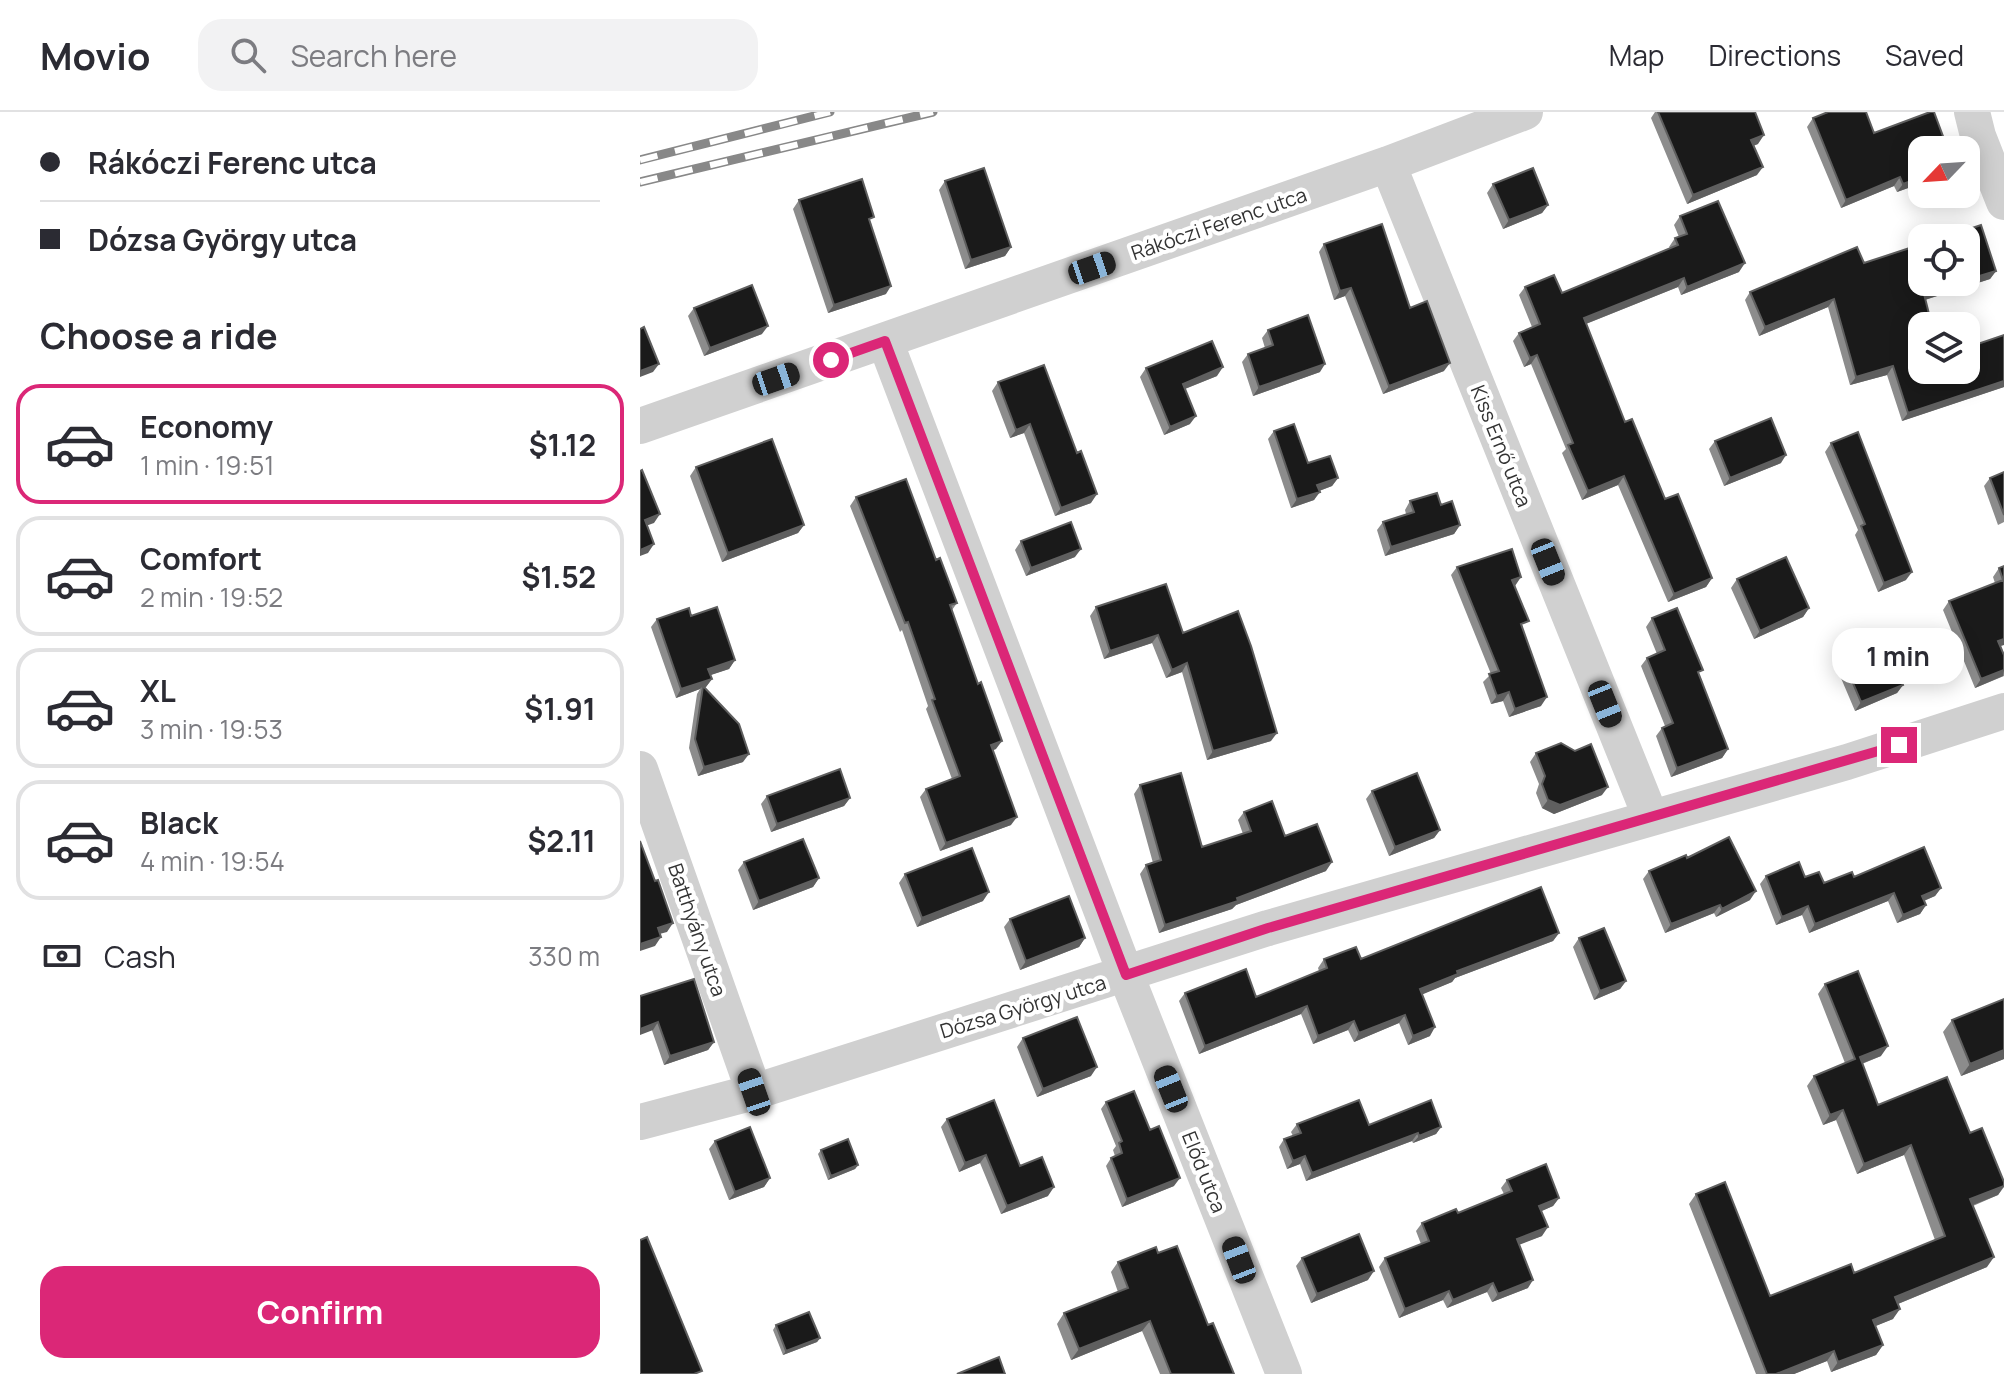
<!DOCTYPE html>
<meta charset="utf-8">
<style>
:root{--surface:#fff;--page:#f2f2f3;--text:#2b2b33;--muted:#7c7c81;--line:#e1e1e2;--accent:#db2777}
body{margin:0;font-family:Manrope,sans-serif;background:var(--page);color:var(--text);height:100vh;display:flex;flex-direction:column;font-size:30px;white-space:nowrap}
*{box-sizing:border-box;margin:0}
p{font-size:26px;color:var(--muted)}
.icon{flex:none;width:44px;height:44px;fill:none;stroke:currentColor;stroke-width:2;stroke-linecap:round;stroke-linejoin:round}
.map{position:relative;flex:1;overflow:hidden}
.drawer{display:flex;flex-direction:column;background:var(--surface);width:640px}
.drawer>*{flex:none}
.guide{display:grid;align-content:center;height:176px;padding:0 40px;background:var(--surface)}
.needle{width:52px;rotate:245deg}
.tools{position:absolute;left:1268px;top:24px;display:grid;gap:16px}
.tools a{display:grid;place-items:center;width:72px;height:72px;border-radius:16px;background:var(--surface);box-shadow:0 4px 20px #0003;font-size:40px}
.end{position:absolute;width:36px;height:36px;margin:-18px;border:10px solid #db2777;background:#fff;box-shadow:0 0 0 4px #fff}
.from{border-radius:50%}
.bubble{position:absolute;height:56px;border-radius:24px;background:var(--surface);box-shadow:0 4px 20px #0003;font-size:26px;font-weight:700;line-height:56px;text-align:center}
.car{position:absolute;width:24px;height:48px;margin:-24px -12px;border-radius:10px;box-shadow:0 0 6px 2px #0007;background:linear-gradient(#222 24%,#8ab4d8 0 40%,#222 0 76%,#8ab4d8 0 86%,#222 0)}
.guide b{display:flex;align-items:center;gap:28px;height:76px;font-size:30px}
.guide b+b{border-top:2px solid var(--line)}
.guide i{width:20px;height:20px;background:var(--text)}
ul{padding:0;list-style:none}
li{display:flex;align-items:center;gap:24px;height:120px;margin:0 16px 12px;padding:0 24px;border:4px solid var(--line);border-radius:24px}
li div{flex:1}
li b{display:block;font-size:30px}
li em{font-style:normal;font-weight:700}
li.selected{border-color:var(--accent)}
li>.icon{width:72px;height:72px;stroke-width:1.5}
h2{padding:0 40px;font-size:36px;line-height:96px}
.pay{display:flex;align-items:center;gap:20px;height:88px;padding:0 40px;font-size:30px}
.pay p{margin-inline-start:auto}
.primary-button{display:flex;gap:16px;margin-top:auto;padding:16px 40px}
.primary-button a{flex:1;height:92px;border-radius:24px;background:var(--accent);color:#fff;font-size:32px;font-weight:700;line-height:92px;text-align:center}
header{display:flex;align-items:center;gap:48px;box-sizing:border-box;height:112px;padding:0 40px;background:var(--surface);border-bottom:2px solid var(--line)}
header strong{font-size:38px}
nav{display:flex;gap:44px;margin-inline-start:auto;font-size:28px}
.search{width:560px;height:72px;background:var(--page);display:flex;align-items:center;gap:20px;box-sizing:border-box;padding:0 28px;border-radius:24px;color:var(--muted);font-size:30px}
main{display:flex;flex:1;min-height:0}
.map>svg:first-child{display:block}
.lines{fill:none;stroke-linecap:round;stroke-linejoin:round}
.minor{stroke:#d0d0d0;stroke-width:36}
.rail-casing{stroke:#888;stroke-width:9}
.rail{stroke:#fff;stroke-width:6;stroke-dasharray:18;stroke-linecap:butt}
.wall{fill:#8c8c8c}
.shaded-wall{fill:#5f5f5f}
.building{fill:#1a1a1a;stroke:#5f5f5f;stroke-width:2}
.route{stroke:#db2777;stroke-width:10}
.labels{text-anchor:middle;stroke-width:8;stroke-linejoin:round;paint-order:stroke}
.street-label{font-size:20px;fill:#333;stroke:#fff}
</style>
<header>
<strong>Movio</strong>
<div class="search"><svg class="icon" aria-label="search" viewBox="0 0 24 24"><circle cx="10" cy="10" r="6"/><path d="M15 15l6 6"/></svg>Search here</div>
<nav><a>Map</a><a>Directions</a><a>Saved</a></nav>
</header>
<main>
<section class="drawer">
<div class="guide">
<b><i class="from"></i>Rákóczi Ferenc utca</b>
<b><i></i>Dózsa György utca</b>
</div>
<h2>Choose a ride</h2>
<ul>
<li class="selected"><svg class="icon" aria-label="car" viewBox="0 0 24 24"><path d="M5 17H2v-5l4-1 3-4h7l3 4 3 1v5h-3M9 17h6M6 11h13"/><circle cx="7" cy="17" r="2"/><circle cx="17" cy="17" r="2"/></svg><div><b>Economy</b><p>1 min · 19:51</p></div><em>$1.12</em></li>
<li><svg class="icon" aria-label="car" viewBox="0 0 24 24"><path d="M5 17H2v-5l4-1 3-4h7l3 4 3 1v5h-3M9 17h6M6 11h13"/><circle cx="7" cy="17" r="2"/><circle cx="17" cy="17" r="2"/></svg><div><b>Comfort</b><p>2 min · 19:52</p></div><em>$1.52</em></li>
<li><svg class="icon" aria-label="car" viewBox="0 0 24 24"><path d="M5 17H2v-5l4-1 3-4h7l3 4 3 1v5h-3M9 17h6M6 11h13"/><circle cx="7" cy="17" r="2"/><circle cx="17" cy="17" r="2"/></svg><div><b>XL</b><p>3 min · 19:53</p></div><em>$1.91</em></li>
<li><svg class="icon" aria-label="car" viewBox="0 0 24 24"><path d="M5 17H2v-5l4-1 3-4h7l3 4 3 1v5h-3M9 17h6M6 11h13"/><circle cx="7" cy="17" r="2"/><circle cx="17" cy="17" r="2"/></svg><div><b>Black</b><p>4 min · 19:54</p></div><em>$2.11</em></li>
</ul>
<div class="pay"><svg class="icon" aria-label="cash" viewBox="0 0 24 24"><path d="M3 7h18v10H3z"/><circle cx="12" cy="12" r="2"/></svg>Cash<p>330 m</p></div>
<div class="primary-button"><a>Confirm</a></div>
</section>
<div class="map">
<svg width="1364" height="1262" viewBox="0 0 1364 1262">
<rect width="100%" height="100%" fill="#fff"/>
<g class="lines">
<path class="minor" d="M1332,0L1338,24L1364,90
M748,52L1011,706
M245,229L486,863L644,1262
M0,314L748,52L885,0
M0,657L114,980
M0,1010L114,980L628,816L1207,650L1364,599"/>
<defs>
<path id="rail" d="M0,48L190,0
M0,70L293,0"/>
</defs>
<use href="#rail" class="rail-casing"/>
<use href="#rail" class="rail"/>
</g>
<path class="wall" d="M1015,0H1115L1118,32L1114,33L1117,63L1047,92L1011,6Z
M1173,6L1234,21L1304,27L1298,36L1293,38H1282V71L1257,80L1254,74L1201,96L1167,15Z
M305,69L371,135L365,144L325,157L299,78Z
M853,72L908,93L902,101L863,117L847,81Z
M159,88L231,111L246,182L188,201L153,97Z
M1040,104L1099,160L1041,183L1038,175L946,212L985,310L1025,387L1072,466L1066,475L1028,490L978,373L942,388L922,341L926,337L891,252L884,255L873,229L879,221L892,215L879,183L885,175L922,181L1030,136L1029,135L1035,126L1039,125L1034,113Z
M684,132L770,196L804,259L743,282L705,184L694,188L679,140Z
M1224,151L1356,159L1350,167L1285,188L1282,258L1364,223V275L1262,309L1247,263L1210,273L1188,195L1119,224L1105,188L1110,180Z
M54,196L122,222L64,244L48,204Z
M628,218L680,260L613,284L602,250L608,242L625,236L622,226Z
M506,256L577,264L545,277L550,312L524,323L500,265Z
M358,270L451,391L415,404L384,321L370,326L352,279Z
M634,319L668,351L698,366L692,374L679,379L674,388L651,396L628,327Z
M1075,329L1141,351L1084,374L1069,337Z
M1191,331L1266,468L1238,480L1215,423L1218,418L1185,340Z
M56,355L164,413L158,421L82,450L50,364Z
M1364,360V410L1358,413L1344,374L1350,366Z
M216,385L296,448L317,491L312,498L356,637L353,638L371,713L300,739L280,685L286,677L312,667L286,597L288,594L262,518L260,520L210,394Z
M770,389L801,393L820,413L814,422L745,444L737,418L743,410L766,402L765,398Z
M381,429L435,445L386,464L375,438Z
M1364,454L1361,534L1364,543V564L1335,576L1303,498L1309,489L1355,471L1353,465L1359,456Z
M817,455L875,474L883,517L901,594L869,605L863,589L851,592L843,570L851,562L811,463Z
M1097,467L1169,496L1163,505L1114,527L1091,476Z
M456,495L543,521L631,629L567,648L542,560L526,566L512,531L464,547L450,504Z
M51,504L95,548L89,557L70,563L72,567L65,576L103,650L58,664L49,636L57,582L60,577L36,586L11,515L17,507Z
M1012,506L1059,563L1088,637L1082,646L1031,665L1016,624L1022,616L1025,614L1001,554L1007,546L1017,542L1006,515Z
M1204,550L1263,573L1257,581L1215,599L1198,559Z
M896,641L962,683L914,702L902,696L896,681L899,672L890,650Z
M500,673L562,735L603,722L598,708L604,700L645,724L686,759L596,793L592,797L519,821L500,762L506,753L513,751L494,682Z
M732,679L800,718L794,726L749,744L726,687Z
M127,684L210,686L204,694L131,720L121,692Z
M1047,746L1110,788L1076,805L1074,801L1025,821L1003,767L1009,759Z
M104,750L179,766L173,775L113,798L98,758Z
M265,762L343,789L277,815L259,771Z
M1126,764L1165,765L1184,771L1214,765L1301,776L1295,784L1284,789L1286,793L1280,802L1257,811L1248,789L1169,821L1162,803L1136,813L1120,772Z
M370,807L445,826L439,835L380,858L364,815Z
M919,821L913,829L815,866L812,870L782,882L790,924L768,933L759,911L714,930L708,918L673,932L661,902L559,942L539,889L545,881L616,885L679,859L678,856L684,847H721Z
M939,826L986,869L980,877L954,888L933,835Z
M1185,872L1241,944L1222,952L1238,993L1330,1021L1364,1070V1075L1358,1083L1333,1094L1347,1155L1258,1192L1253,1207L1235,1214L1243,1233L1236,1243L1191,1260L1187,1249L1154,1262H1116L1049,1092L1056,1082L1130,1184L1214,1161L1295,1128L1264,1043L1217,1062L1196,1008L1183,1013L1167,974L1174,964L1205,951L1178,882Z
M0,884L74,930L68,938L24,953Z
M1364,887V947L1321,964L1303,920L1312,908Z
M383,926L451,964L397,985L377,935Z
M466,990L510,1018L534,1074L482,1095L466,1054L471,1046L475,1044L473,1038L476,1034L461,997Z
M307,1007L380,1054L408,1084L361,1102L340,1051L319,1060L301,1015Z
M657,1012L729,1013L801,1015L796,1022L773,1031L772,1029L666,1069L660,1052L647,1057L639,1035L644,1027L653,1024L651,1020Z
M75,1029L130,1066L124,1075L89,1088L69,1037Z
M181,1038L218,1053L215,1057L188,1068L178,1042Z
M867,1068L919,1086L913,1094L901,1099L902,1124L879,1132L888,1176L852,1190L847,1180L807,1196L803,1188L759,1206L739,1155L745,1146L781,1132L776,1119L782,1111L818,1101L864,1082L861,1076Z
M518,1141L568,1213L594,1262H520L502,1219L431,1248L417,1212L424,1201L478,1180L471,1160L478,1150Z
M662,1146L728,1168L671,1191L656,1154Z
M136,1213L180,1226L177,1230L143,1243L133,1218Z"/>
<path class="shaded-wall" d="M1124,23L1118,32L1106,37L1111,28Z
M1304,27L1298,36L1293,38H1282L1284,35Z
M1123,55L1117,63L1047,92L1053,83Z
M1260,65L1254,74L1201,96L1206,88Z
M1282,65V71L1257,80L1263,72Z
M908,93L902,101L863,117L869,108Z
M371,135L365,144L325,157L331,148Z
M1105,151L1099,160L1041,183L1047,175Z
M1356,159L1350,167L1278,190L1284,182L1321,170H1326V168Z
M1044,166L1038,175L938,215L944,206Z
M251,174L246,182L188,201L194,193Z
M711,176L705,184L694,188L700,179Z
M1194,187L1188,195L1119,224L1125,215Z
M128,214L122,222L64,244L70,236Z
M897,243L891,252L884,255L890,246Z
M810,251L804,259L743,282L749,274Z
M19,252L13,260L0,265V259Z
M685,252L680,260L613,284L619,275Z
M1253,254L1247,263L1210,273L1216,265Z
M583,255L577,264L537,280L543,272Z
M1364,269V275L1262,309L1268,301Z
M556,304L550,312L524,323L530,315Z
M390,312L384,321L370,326L376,318Z
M1146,343L1141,351L1084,374L1090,366Z
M984,364L978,373L942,388L948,379Z
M698,366L692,374L671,382L677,373Z
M680,380L674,388L651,396L657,387Z
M457,382L451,391L415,404L421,396Z
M20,402L14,411L0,416L5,408Z
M164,413L158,421L82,450L88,441Z
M820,413L814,422L745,444L751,435Z
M14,432L8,441L0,444V438Z
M441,437L435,445L386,464L391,456Z
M1272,460L1266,468L1238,480L1244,471Z
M881,465L875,474L872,468Z
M1072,466L1066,475L1028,490L1034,482Z
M1169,496L1163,505L1114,527L1120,519Z
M518,523L512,531L464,547L470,539Z
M1364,527V533L1352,537L1358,529Z
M95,548L89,557L62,566L68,557Z
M547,551L542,560L526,566L532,558Z
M1364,558L1363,564L1335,576L1341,567Z
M72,567L66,575L62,577L63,574L60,577L36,586L41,577Z
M1263,573L1257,581L1215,599L1221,590Z
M869,580L863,589L851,592L857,584Z
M907,585L901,594L869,605L875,597Z
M637,621L631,629L567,648L573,639Z
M362,629L356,637L345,641L351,633Z
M1088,637L1082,646L1031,665L1037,656Z
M109,642L103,650L58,664L64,655Z
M968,675L962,683L914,702L902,696L908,688Z
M210,686L204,694L131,720L137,712Z
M377,705L371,713L300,739L306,731Z
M800,718L794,726L749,744L755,735Z
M692,750L686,759L596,793L592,797L519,821L525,813Z
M179,766L173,775L113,798L119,789Z
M1301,776L1295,784L1276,792L1282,784Z
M1116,779L1110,788L1076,805L1082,797Z
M349,780L343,789L277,815L282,806Z
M1254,781L1248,789L1169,821L1175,812Z
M1080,793L1074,801L1025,821L1031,812Z
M1286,793L1280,802L1257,811L1263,803Z
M1168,794L1162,803L1136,813L1142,805Z
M33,811L27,820L12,824L18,816Z
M919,821L913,829L815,866L812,870L774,886L780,877L817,859Z
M21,825L15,834L0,839V832Z
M445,826L439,835L380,858L386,849Z
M986,869L980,877L954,888L960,879Z
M667,894L661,902L559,942L565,934Z
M765,903L759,911L714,930L719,921Z
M714,909L708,918L673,932L678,924Z
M18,910L13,918L0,923V917Z
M795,915L790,924L768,933L773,924Z
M74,930L68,938L24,953L30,944Z
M1248,934L1241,944L1213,955L1220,945Z
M1364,938V947L1321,964L1330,952Z
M457,955L451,964L397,985L403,977Z
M1203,998L1196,1008L1183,1013L1190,1003Z
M801,1015L796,1022L773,1031L779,1024Z
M778,1021L772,1029L666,1069L672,1061Z
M1271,1033L1264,1043L1217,1062L1224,1052Z
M346,1043L340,1051L319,1060L325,1051Z
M665,1044L660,1052L647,1057L653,1049Z
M218,1053L215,1057L188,1068L191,1064Z
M130,1066L124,1075L89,1088L95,1080Z
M540,1066L534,1074L482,1095L487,1087Z
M1364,1074L1358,1083L1323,1097L1330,1087Z
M414,1075L408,1084L361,1102L367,1094Z
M919,1086L913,1094L893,1103L899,1094Z
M908,1115L902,1124L871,1136L877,1127Z
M1354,1145L1347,1155L1248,1196L1255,1185Z
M734,1159L728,1168L671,1191L677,1182Z
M893,1168L888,1176L852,1190L858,1182Z
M853,1171L847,1180L807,1196L813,1188Z
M809,1179L803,1188L759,1206L765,1197Z
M1260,1197L1253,1207L1226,1218L1233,1208Z
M510,1209L502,1219L431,1248L439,1237Z
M180,1226L177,1230L143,1243L146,1239Z
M1243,1233L1236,1243L1191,1260L1198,1250Z
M1194,1239L1187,1249L1154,1262H1136Z"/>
<path class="building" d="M1018,0H1115L1124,23L1111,28L1123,55L1053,83Z
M1188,0H1226L1234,21L1290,0H1294L1304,27L1284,35V38H1282V65L1263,72L1260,65L1206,88L1173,6Z
M344,56L371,135L331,148L305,69Z
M893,56L908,93L869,108L853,72Z
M222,67L234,105L229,107L251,174L194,193L159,88Z
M1078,89L1105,151L1047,175L1044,166L944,206L985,310L992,307L1025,387L1038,382L1072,466L1034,482L984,364L948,379L928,333L933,331L897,243L890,246L879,221L900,212L885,175L914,163L922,181L1038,133L1035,126L1047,122L1040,104Z
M742,112L770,196L787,189L810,251L749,274L711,176L700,179L684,132Z
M1341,113L1356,159L1326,168V126H1302Z
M1282,132V170H1321L1284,182L1292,214H1282V258H1326V236L1364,223V269L1268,301L1253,254L1216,265L1194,187L1125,215L1110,180L1217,135L1224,151Z
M112,173L128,214L70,236L54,196Z
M668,203L685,252L619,275L608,242L633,233L628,218Z
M4,215L19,252L0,259V217Z
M572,229L583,255L543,272L556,304L530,315L506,256Z
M404,253L437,341L441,339L457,382L421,396L390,312L376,318L358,270Z
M1131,306L1146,343L1090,366L1075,329Z
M654,312L668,351L690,344L698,366L677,373L680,380L657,387L634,319Z
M1218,320L1272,460L1244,471L1221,414L1225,412L1191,331Z
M132,327L164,413L88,441L56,355Z
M2,358L20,402L5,408L14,432L0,438V359Z
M1364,360V403L1350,366Z
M266,367L296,448L300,446L317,491L310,493L338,572L341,570L362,629L351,633L377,705L306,731L286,677L320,664L292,588L295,587L268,510L265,511L216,385Z
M797,381L801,393L812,389L820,413L751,435L743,410L774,400L770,389Z
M431,410L441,437L391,456L381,429Z
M872,437L881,465L872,468L889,509L881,512L907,585L875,597L869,580L857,584L849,562L859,559L817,455Z
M1146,445L1169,496L1120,519L1097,467Z
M1364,454V527L1358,529L1364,543V558L1341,567L1309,489L1363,468L1359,456Z
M526,472L543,521L598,499L611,534L637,621L573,639L547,551L532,558L518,523L470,539L456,495Z
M77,495L95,548L68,557L72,567L41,577L17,507L49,496L51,504Z
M1037,496L1063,558L1058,560L1088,637L1037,656L1022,616L1033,611L1007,546L1025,538L1012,506Z
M1246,532L1263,573L1221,590L1204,550Z
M63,574L99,612L109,642L64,655L55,627Z
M921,631L935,639L951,632L968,675L920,693L908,688L902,672L905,664L896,641Z
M200,657L210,686L137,712L127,684Z
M541,661L562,735L611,719L604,700L632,689L645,724L677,712L692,750L597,786L598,789L525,813L506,753L521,748L500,673Z
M777,661L800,718L755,735L732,679Z
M1089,725L1116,779L1082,797L1080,793L1031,812L1009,759L1046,743L1047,746Z
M163,727L179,766L119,789L104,750Z
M0,729L15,769L18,768L33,811L18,816L21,825L0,832Z
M1284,735L1301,776L1282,784L1286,793L1263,803L1254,781L1175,812L1168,794L1142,805L1126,764L1159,750L1165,765L1179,760L1184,771L1212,760L1214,765Z
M332,736L349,780L282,806L265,762Z
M901,775L919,821L817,859L818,862L780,877L795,915L773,924L765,903L719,921L714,909L678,924L667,894L565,934L545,881L606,857L616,885L687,856L684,847L716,835L721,847Z
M429,784L445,826L386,849L370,807Z
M964,816L986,869L960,879L939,826Z
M1218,859L1248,934L1220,945L1238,993L1307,965L1330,1021L1342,1016L1364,1070V1074L1330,1087L1354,1145L1255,1185L1260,1197L1233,1208L1243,1233L1198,1250L1194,1239L1136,1262H1127L1056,1082L1085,1070L1130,1184L1211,1152L1214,1161L1305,1124L1271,1033L1224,1052L1203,998L1190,1003L1174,964L1215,947L1185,872Z
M54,867L74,930L30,944L18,910L0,917V884Z
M1364,887V938L1330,952L1312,908Z
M437,905L457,955L403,977L383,926Z
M494,979L510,1018L519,1014L540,1066L487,1087L471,1046L482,1041L479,1031L482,1029L466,990Z
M354,988L380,1054L402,1045L414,1075L367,1094L346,1043L325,1051L307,1007Z
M719,988L729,1013L791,988L801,1015L779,1024L778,1021L672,1061L665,1044L653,1049L644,1027L661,1021L657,1012Z
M110,1015L130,1066L95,1080L75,1029Z
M208,1027L218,1053L191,1064L181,1038Z
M906,1052L919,1086L899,1094L908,1115L877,1127L893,1168L858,1182L853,1171L813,1188L809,1179L765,1197L745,1146L789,1129L782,1111L816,1097L818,1101L872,1079L867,1068Z
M719,1122L734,1159L677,1182L662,1146Z
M7,1125L62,1259L54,1262H0V1128Z
M537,1134L568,1213L573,1211L594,1262H531L510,1209L439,1237L424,1201L488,1176L478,1150L516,1135L518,1141Z
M169,1200L180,1226L146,1239L136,1213Z
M359,1245L365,1262H317Z"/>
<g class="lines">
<path class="route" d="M191,248L245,229L486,863L628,816L1259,633"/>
</g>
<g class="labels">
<g class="street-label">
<text transform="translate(579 112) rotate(-19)" y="7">Rákóczi Ferenc utca</text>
<text transform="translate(861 334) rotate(68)" y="7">Kiss Ernő utca</text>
<text transform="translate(57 818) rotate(71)" y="7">Batthyány utca</text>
<text transform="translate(383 895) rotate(-17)" y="7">Dózsa György utca</text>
<text transform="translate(564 1060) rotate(68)" y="7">Előd utca</text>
</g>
</g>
</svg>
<div class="tools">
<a><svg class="needle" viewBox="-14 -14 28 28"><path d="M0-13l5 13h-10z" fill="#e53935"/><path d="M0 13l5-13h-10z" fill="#7c7c81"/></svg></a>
<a><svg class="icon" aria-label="locate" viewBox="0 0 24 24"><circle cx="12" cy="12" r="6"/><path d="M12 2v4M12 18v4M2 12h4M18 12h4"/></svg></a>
<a><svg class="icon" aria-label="layers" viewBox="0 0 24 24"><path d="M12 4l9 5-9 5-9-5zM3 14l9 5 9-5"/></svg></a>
</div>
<i class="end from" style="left:191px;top:248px"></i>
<i class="end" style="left:1259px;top:633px"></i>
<div class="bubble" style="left:1192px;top:516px;width:132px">1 min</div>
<i class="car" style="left:452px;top:156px;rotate:71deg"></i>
<i class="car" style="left:136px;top:267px;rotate:71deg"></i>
<i class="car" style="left:908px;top:450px;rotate:158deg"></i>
<i class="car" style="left:965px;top:592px;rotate:158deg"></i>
<i class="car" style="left:531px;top:977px;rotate:338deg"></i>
<i class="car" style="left:114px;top:980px;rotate:341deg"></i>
<i class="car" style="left:599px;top:1148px;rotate:339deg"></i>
</div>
</main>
